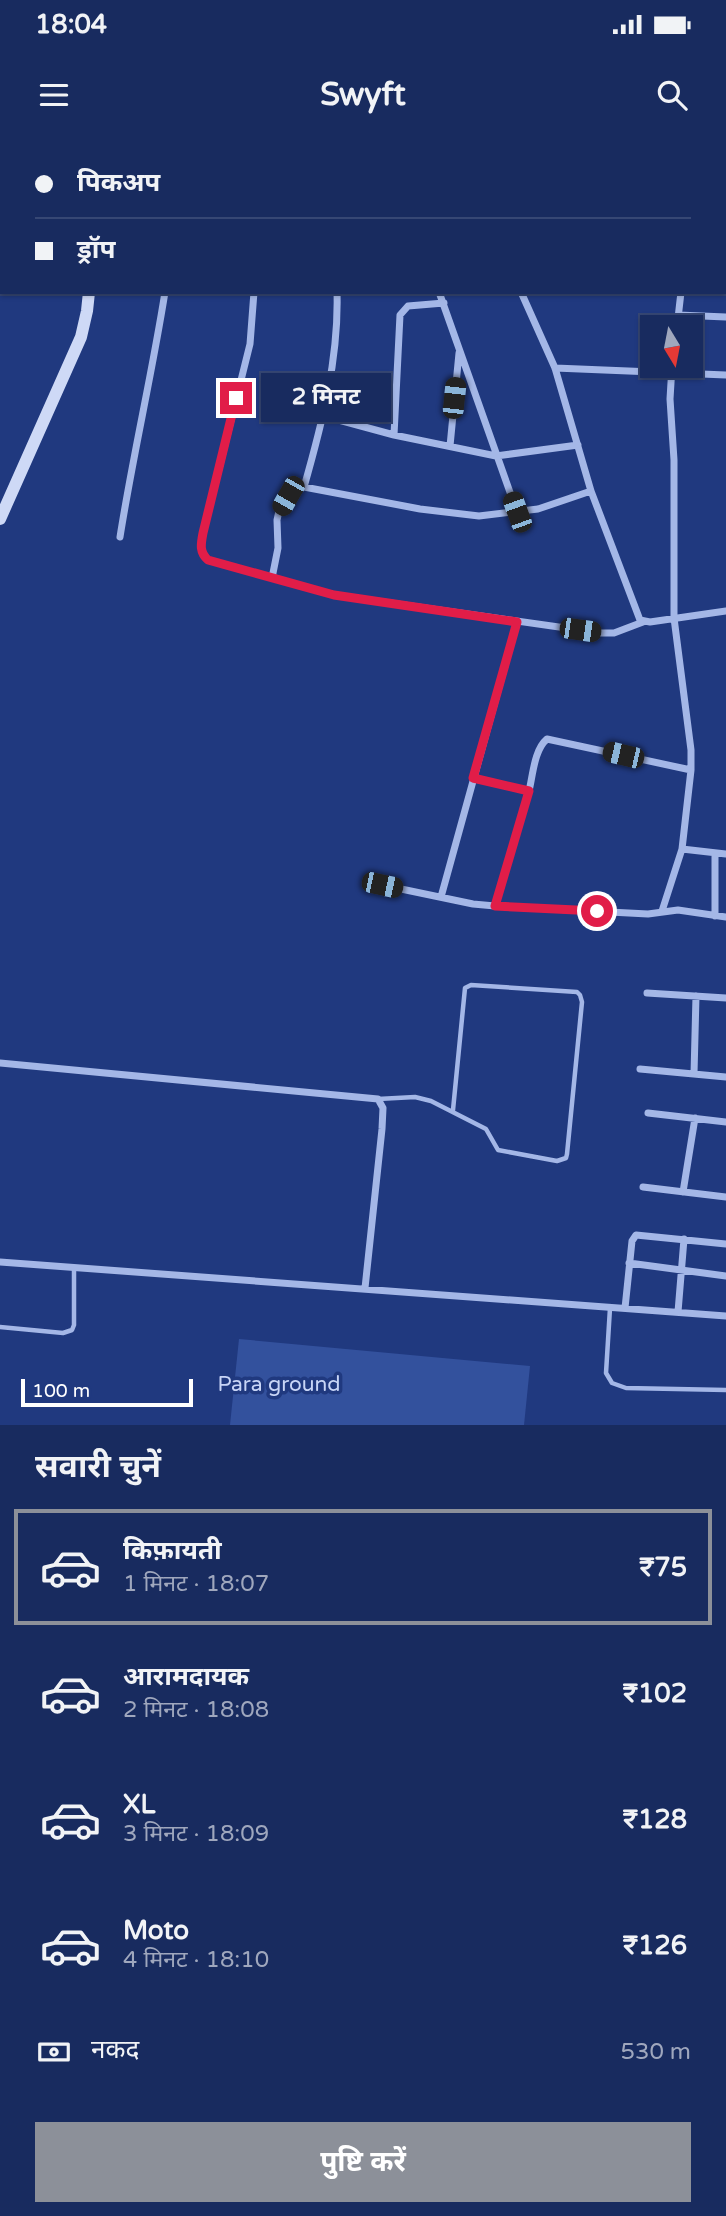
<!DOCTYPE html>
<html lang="hi">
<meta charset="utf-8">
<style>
:root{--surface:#182b5f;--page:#253768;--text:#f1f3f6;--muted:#9fa7bd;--line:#364774;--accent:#8c9099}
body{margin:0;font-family:"Varela Round","Noto Sans Devanagari",sans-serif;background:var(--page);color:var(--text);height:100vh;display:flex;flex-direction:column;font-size:26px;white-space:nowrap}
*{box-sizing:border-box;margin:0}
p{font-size:23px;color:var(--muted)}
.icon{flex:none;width:38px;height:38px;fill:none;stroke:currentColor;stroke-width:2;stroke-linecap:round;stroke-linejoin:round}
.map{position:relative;height:1285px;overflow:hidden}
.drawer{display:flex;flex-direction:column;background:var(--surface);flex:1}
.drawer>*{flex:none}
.top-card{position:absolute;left:0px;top:0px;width:726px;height:154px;box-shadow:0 2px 5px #0004,0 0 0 2px var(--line);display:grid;align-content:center;height:154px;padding:0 35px;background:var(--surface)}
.needle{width:46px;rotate:170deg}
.buttons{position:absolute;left:640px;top:175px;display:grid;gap:14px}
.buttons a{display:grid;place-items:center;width:63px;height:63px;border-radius:0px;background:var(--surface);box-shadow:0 2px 5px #0004,0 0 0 2px var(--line);font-size:35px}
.scale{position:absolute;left:21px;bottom:18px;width:172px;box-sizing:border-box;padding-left:7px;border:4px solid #fff;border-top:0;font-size:19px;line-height:24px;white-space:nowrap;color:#fff;-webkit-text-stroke:5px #20397f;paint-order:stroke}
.end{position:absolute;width:32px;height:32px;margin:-16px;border:9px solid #e11d48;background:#fff;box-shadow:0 0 0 4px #fff}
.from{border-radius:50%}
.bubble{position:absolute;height:49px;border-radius:0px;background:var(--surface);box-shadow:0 2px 5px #0004,0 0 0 2px var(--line);font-size:23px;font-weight:700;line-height:49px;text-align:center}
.car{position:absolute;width:21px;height:42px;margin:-21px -10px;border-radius:9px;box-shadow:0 0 5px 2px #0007;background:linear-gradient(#222 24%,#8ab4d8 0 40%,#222 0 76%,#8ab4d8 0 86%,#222 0)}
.top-card b{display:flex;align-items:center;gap:24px;height:66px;font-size:26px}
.top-card b+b{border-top:2px solid var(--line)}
.top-card i{width:18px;height:18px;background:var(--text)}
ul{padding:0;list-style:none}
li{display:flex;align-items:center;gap:21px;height:116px;margin:0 14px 10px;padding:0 21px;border:4px solid transparent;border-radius:0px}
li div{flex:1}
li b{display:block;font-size:26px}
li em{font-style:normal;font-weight:700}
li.selected{border-color:var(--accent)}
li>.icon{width:63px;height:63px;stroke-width:1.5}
h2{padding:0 35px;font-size:32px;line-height:84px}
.pay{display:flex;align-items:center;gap:18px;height:77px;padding:0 35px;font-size:26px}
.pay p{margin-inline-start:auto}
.button{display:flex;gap:14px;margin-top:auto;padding:14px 35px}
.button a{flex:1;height:80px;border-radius:0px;background:var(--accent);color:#fff;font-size:28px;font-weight:700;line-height:80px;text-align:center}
.status{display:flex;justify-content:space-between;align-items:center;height:49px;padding:0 35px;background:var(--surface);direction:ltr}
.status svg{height:19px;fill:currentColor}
header{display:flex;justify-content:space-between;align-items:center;height:91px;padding:0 35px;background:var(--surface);font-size:32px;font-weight:700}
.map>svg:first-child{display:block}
.green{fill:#33519d}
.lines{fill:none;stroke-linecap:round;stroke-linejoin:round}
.lane{stroke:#a4b7e7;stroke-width:4.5}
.street{stroke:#a4b7e7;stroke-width:7}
.secondary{stroke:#ced9f6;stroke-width:12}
.route{stroke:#e11d48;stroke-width:9}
.labels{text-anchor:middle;stroke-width:7;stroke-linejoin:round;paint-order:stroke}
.park-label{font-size:21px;fill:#c8d5f6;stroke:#20397f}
</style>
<div class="status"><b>18:04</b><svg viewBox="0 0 49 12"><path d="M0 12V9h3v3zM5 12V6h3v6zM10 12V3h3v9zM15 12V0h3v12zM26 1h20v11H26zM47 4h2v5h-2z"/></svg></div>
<header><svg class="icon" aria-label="menu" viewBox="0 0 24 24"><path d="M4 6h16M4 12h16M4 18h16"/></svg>Swyft<svg class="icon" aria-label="search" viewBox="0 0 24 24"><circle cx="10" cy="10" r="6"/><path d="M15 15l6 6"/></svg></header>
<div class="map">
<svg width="726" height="1285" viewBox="0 0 726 1285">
<rect width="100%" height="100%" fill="#20397f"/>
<path class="green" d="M239,1199L530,1226L524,1285H230Z"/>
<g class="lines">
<path class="lane" d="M378,959L415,957L431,961L486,989L498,1010L557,1021L566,1018L567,1014L582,862L580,855L577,852L471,845L465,848L453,970
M610,1168L606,1233L612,1243L626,1248L726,1250
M0,1187L63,1193L72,1190L74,1185V1128"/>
<path class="street" d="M4,0V2
M191,0V2
M462,0L463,2
M274,2L286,0
M724,126L726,125
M0,137H2
M254,152L250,204L203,393C201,404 199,412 208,420L334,455L601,493H614L643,482
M337,152C339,218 322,284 304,347L420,369L479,376L538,369L591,351
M439,152L517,372
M521,152L555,228L591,351L640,480L650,482L726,471
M678,175L726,177
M677,187L681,152
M555,228L726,235
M324,276L394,295L496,316L578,305
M394,295L400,175L408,166L444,163
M450,306L459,213
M120,397C133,315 152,234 165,152
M272,438L278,408L277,380L279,371L292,352L304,347
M473,638L529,651L495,766
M529,651C533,635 534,610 547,599L691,630
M682,709L726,714
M382,745L473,764L495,766L648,774L678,770L726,777
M441,757L517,482
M662,771L682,709L691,630V610L674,478V320L670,259L672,226
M715,776V714
M647,853L726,858
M0,923L378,959L383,968L382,989L365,1148
M640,929L726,937
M694,934L696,856
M648,973L726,982
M643,1047L726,1057
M683,1052L695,978
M0,1122L726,1176
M629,1123L726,1136
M625,1168L632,1101L636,1095L726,1104
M678,1172L684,1099"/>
<path class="secondary" d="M85,0L86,2
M0,379L81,197L87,171L89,152"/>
</g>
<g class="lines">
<path class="route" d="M236,258L203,393C201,404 199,412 208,420L334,455L517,482L473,638L529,651L495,766L597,771"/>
</g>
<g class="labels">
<g class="park-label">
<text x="279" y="1251">Para ground</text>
</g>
</g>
</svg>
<div class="buttons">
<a><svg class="needle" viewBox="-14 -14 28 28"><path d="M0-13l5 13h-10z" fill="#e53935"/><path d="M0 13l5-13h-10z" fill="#9fa7bd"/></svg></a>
</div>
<div class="scale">100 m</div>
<i class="end from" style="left:597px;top:771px"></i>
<i class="end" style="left:236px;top:258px"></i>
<div class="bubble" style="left:261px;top:233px;width:130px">2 मिनट</div>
<i class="car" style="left:454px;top:258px;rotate:6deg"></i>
<i class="car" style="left:288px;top:356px;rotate:210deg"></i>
<i class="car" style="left:517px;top:372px;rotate:340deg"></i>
<i class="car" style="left:580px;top:490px;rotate:98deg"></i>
<i class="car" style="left:623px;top:615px;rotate:283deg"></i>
<i class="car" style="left:382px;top:745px;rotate:102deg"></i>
<div class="top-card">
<b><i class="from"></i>पिकअप</b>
<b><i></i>ड्रॉप</b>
</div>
</div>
<section class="drawer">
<h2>सवारी चुनें</h2>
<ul>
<li class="selected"><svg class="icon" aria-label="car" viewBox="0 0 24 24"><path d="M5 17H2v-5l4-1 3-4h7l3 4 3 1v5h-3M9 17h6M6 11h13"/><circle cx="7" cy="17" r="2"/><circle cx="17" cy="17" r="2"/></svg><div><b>किफ़ायती</b><p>1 मिनट · 18:07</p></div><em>₹75</em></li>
<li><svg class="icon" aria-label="car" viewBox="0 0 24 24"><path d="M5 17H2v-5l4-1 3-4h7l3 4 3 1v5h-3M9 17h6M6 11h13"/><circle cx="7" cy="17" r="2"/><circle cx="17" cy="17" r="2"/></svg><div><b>आरामदायक</b><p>2 मिनट · 18:08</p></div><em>₹102</em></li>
<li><svg class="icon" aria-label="car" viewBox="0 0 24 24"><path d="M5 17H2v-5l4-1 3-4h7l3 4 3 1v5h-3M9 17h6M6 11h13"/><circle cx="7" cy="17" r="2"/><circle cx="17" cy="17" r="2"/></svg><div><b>XL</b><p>3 मिनट · 18:09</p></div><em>₹128</em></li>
<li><svg class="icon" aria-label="car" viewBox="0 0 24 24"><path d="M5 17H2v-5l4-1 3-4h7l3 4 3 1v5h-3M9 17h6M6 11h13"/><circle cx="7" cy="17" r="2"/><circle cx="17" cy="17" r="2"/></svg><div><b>Moto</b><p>4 मिनट · 18:10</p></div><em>₹126</em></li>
</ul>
<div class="pay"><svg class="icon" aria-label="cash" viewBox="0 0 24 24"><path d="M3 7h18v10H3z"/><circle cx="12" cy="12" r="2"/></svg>नकद<p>530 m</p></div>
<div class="button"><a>पुष्टि करें</a></div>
</section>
